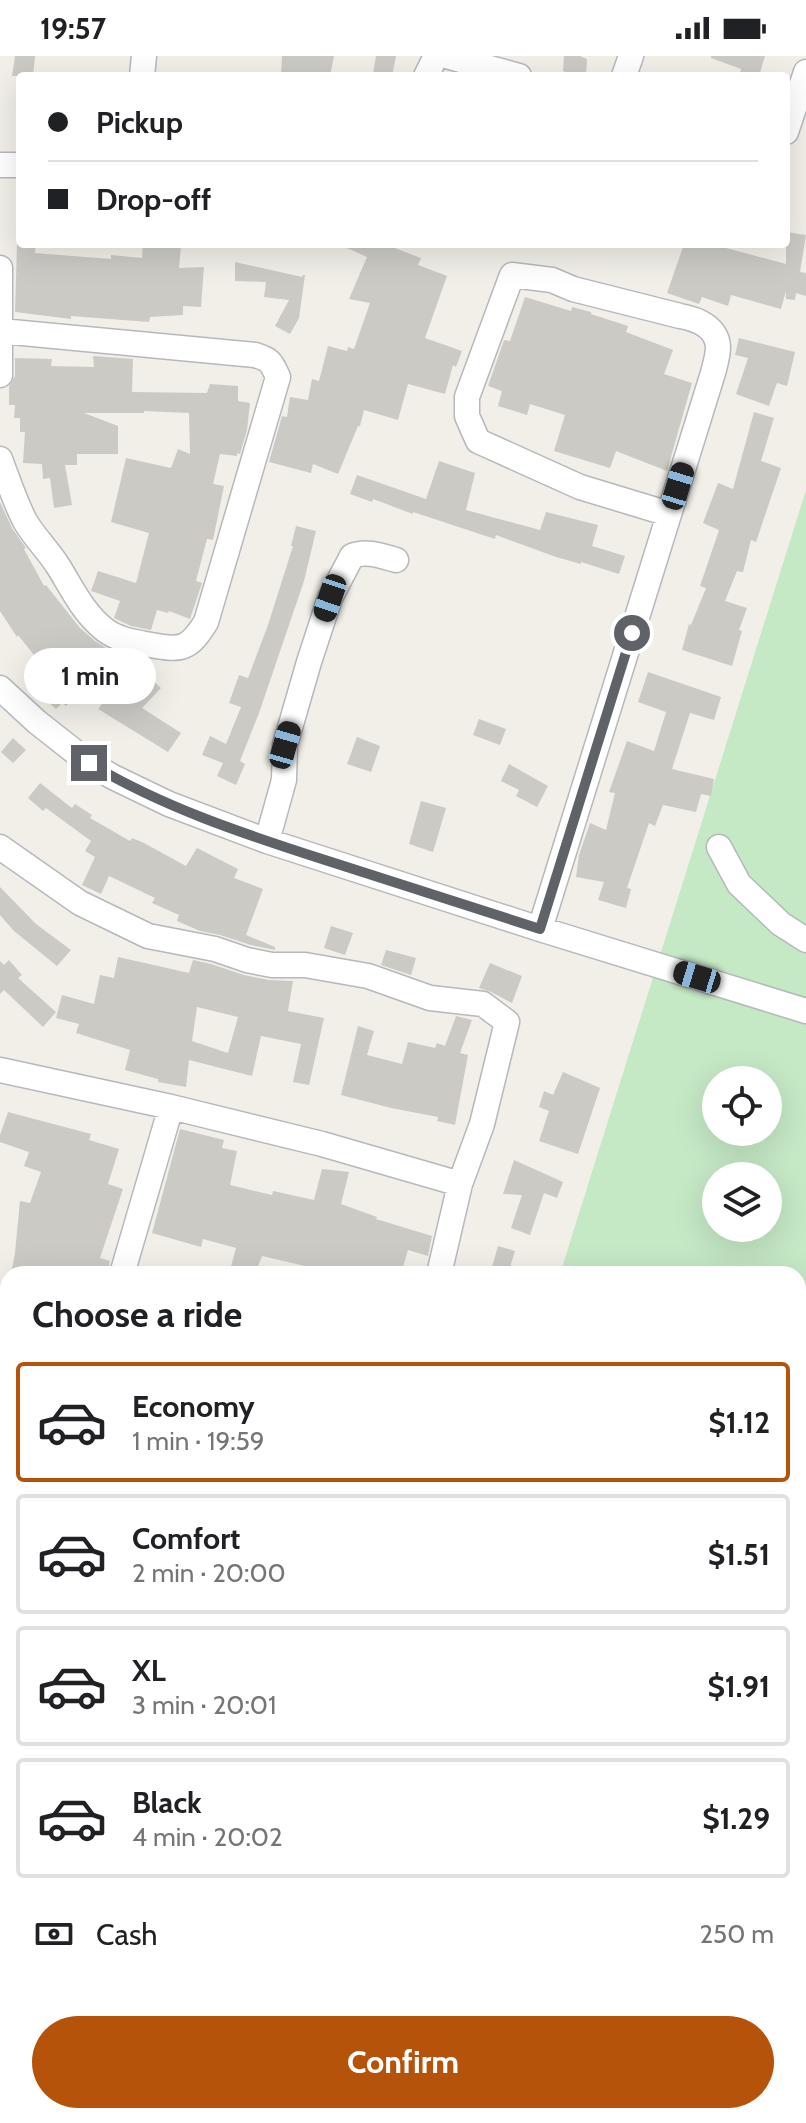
<!DOCTYPE html>
<meta charset="utf-8">
<style>
:root{--surface:#fff;--page:#f6f6f6;--text:#202124;--muted:#757577;--line:#e0e0e0;--accent:#b45309}
body{margin:0;font-family:Cabin,sans-serif;background:var(--page);color:var(--text);height:100vh;display:flex;flex-direction:column;font-size:30px;white-space:nowrap}
*{box-sizing:border-box;margin:0}
p{font-size:26px;color:var(--muted)}
.icon{flex:none;width:44px;height:44px;fill:none;stroke:currentColor;stroke-width:2;stroke-linecap:round;stroke-linejoin:round}
.map{position:relative;flex:1;overflow:hidden}
.details{position:absolute;left:0px;top:1210px;width:806px;height:858px;display:flex;flex-direction:column;background:var(--surface);border-radius:24px 24px 0 0;box-shadow:0 8px 32px #0002}
.details>*{flex:none}
.hud{position:absolute;left:16px;top:16px;width:774px;height:176px;border-radius:8px;box-shadow:0 8px 32px #0002;display:grid;align-content:center;height:176px;padding:0 32px;background:var(--surface)}
.buttons{position:absolute;left:702px;top:1010px;display:grid;gap:16px}
.buttons a{display:grid;place-items:center;width:80px;height:80px;border-radius:50%;background:var(--surface);box-shadow:0 8px 32px #0002;font-size:40px}
.end{position:absolute;width:36px;height:36px;margin:-18px;border:10px solid #5f6368;background:#fff;box-shadow:0 0 0 4px #fff}
.from{border-radius:50%}
.bubble{position:absolute;height:56px;border-radius:28px;background:var(--surface);box-shadow:0 8px 32px #0002;font-size:26px;font-weight:800;line-height:56px;text-align:center}
.car{position:absolute;width:24px;height:48px;margin:-24px -12px;border-radius:10px;box-shadow:0 0 6px 2px #0007;background:linear-gradient(#222 24%,#8ab4d8 0 40%,#222 0 76%,#8ab4d8 0 86%,#222 0)}
.hud b{display:flex;align-items:center;gap:28px;height:76px;font-size:30px}
.hud b+b{border-top:2px solid var(--line)}
.hud i{width:20px;height:20px;background:var(--text)}
ul{padding:0;list-style:none}
li{display:flex;align-items:center;gap:24px;height:120px;margin:0 16px 12px;padding:0 16px;border:4px solid var(--line);border-radius:8px}
li div{flex:1}
li b{display:block;font-size:30px}
li em{font-style:normal;font-weight:800}
li.on{border-color:var(--accent)}
li>.icon{width:72px;height:72px;stroke-width:1.5}
h2{padding:0 32px;font-size:36px;line-height:96px}
.pay{display:flex;align-items:center;gap:20px;height:88px;padding:0 32px;font-size:30px}
.pay p{margin-inline-start:auto}
.cta{display:flex;gap:16px;margin-top:auto;padding:16px 32px}
.cta a{flex:1;height:92px;border-radius:48px;background:var(--accent);color:#fff;font-size:32px;font-weight:800;line-height:92px;text-align:center}
.status{display:flex;justify-content:space-between;align-items:center;height:56px;padding:0 40px;background:var(--surface);direction:ltr}
.status svg{height:22px;fill:currentColor}
.map>svg:first-child{display:block}
.green{fill:#c5e8c5;fill-rule:evenodd}
.building{fill:#cccac5;fill-rule:evenodd}
.lines{fill:none;stroke-linecap:round;stroke-linejoin:round}
.minor-casing{stroke:#b5b8bc;stroke-width:27}
.minor{stroke:#fff;stroke-width:24}
.route{stroke:#5f6368;stroke-width:10}
</style>
<div class="status"><b>19:57</b><svg viewBox="0 0 49 12"><path d="M0 12V9h3v3zM5 12V6h3v6zM10 12V3h3v9zM15 12V0h3v12zM26 1h20v11H26zM47 4h2v5h-2z"/></svg></div>
<div class="map">
<svg width="806" height="2067" viewBox="0 0 806 2067">
<rect width="100%" height="100%" fill="#f1efe8"/>
<path class="green" d="M806,434V1469L798,1466V1218H560ZM716,1024H768V1076H716ZM716,1120H768V1172H716Z
M293,2060H567L565,2067H291Z"/>
<path class="building" d="M15,0H35L33,20H12Z
M282,0H334L330,20H281Z
M376,0H396L392,20L373,18Z
M564,0H580L587,3L586,20H574L563,15Z
M711,0H765L759,20H739L741,13L711,2Z
M786,176L806,179L800,216L806,217V240L796,237L795,244L786,243V235L781,253L731,239L728,250L702,241L699,248L667,237L684,188H711L786,208Z
M17,188H36L35,197L111,203V199L142,202L143,188L181,190L179,212L204,211L201,251L183,250V259L150,261L149,266L71,260V263L15,256Z
M338,188H384L421,202L418,209L447,220L425,282L462,295L456,311L453,309L445,338L408,328L398,364L364,354L360,370H358L338,418L313,408L311,417L269,406L282,360L287,361L290,341L308,344L312,323L319,325L328,290L347,295L348,291L354,293L370,247L349,243L367,201Z
M235,206L302,221L303,219H305L299,262L290,278L275,270L289,244L264,241L266,226L235,225Z
M525,241L571,255L572,251L591,256V258L628,270L626,276L673,294L664,318L692,327L667,415L616,395L610,412L554,395L565,359L530,348L527,359L498,350L502,335L488,330L504,284L510,285Z
M739,282L795,296L787,330L777,327L769,350L736,338L748,302L735,299Z
M93,300L133,303L132,336L207,337L210,328L238,330V345L250,347L247,374L240,398L237,397V400L220,398L213,428L224,430L213,484L207,483L196,525L202,527L190,563L169,555L168,557L157,554L151,574L131,570L114,562L120,545L91,535L98,515L136,527L149,477L111,466L126,402L171,412L178,393L190,398L189,357L144,355V357H84L118,370V398H77V409H65L72,449L54,452L50,422L43,423L42,408L23,407L25,376H20V362H14L15,349H9V330L15,320V302L52,303L51,310L94,311Z
M754,356L774,362L761,405L781,412L756,486L751,484L743,516L737,515L725,545L747,552L739,574L742,575L732,610L682,594L689,568L691,569L706,532L700,530L719,474L703,467L718,427L733,433Z
M439,405L475,417L466,454L540,474L546,456L598,469L592,490L625,500L619,518L581,506V508L556,501L496,479L495,483L413,456V458L373,443L372,446L350,438L357,419L426,443Z
M0,446L12,472L26,492L24,493L44,530L46,529L80,572L95,585L109,594L139,602L136,607L138,611L161,632L142,652L181,677L168,696L98,653L117,629L100,614L66,650L62,647L56,653L44,642L46,639L35,629L42,622L31,611L38,604L18,579L17,581L0,555Z
M296,470L316,475L304,525L259,657L240,705L245,708L236,729L217,720L223,707L202,699L210,680L226,688L241,651L229,647L239,619L248,622L268,569L293,490H291Z
M648,616L721,641L714,664L690,657L672,713L714,723L711,740L701,738L696,756L663,749L655,770L649,767L627,832L631,833L626,852L598,844L604,826L576,821L579,799L590,767L606,774L615,737L609,736L627,685L654,695L666,656L638,646Z
M479,663L506,673L500,689L473,679Z
M357,681L380,690L371,716L347,708Z
M13,682L26,694L13,707L1,696Z
M509,708L548,730L537,751L516,740L519,734L501,725Z
M40,727L72,752L75,748L92,759L90,762L130,785L132,782L144,787L186,810L197,792L238,813L234,822L263,833L246,879L275,891V894L251,889L220,879L200,875L177,865L179,859L152,847L155,842L109,820L101,838L82,829L95,801L85,795L91,785L46,752L43,755L28,742Z
M421,745L446,752L433,796L409,788Z
M0,831L36,868L71,894L57,910L14,875L0,859Z
M331,870L353,877L345,899L324,892Z
M386,894L416,902L411,919L381,909Z
M118,901L189,917L193,904L211,908L244,919L269,924L293,925L288,955L324,962L309,1029L293,1026L301,988L261,980L252,1020L189,1004L186,1031L158,1026V1023L125,1014L130,994L76,977L79,968L56,962L62,939L94,948L100,919L114,922ZM197,951L238,961L228,997L192,985Z
M9,904L22,919L18,922L56,956L43,971L4,934L0,938V905L4,909Z
M490,907L522,920L512,947L491,936L479,932Z
M456,960L472,964L460,997L468,999L455,1069L437,1065L438,1061L391,1052L341,1039L358,970L374,975L367,999L402,1008L408,986L435,992L437,987L445,990Z
M563,1016L600,1032L578,1098L539,1085L549,1055L539,1051L544,1035L553,1039Z
M8,1056L91,1078L89,1084L119,1093L108,1128L123,1133L100,1202L110,1205L107,1218H11L15,1197L20,1145L30,1147L41,1116L24,1110L29,1096L0,1086V1079Z
M180,1073L224,1084L222,1092L237,1095L230,1129L272,1139L273,1135L314,1144L322,1113L349,1116L341,1148L377,1161L376,1163L432,1180L428,1200L408,1194L401,1218H343L319,1210L318,1213L262,1200L255,1218H229L236,1192L203,1183L201,1191L152,1177Z
M514,1104L563,1126L557,1142L544,1137L530,1179L511,1172L522,1139L503,1138Z
M498,1190L515,1195L508,1218H490Z"/>
<g class="lines">
<defs>
<path id="minor" d="M446,0L519,20
M142,20L144,0
M426,20L436,0
M624,20L631,0
M786,76L806,16
M0,109H20
M0,212V319
M0,403C8,424 15,446 25,465C34,481 48,494 58,510C72,532 83,557 105,574C118,584 135,586 151,589C182,595 189,593 206,566L278,321C271,306 271,304 255,299L1,275
M0,632L37,666L89,707L113,721L169,748L267,785L540,873L806,955
M267,785L284,724L285,689L309,606L330,542L352,500C366,494 382,500 396,504
M0,791L80,847L148,880L215,893L247,904L272,909H305L368,920L430,942L483,948L507,966L482,1068L460,1128L439,1218
M719,791L739,828L781,868L806,884
M540,873L713,317C715,309 718,300 718,291C717,271 697,263 680,260L573,233L552,224L512,219L467,341V360L478,385L580,431L669,458
M0,1014L171,1051L322,1088L460,1128
M122,1218L171,1051
M0,1568L8,1571
M798,1976L806,1973
M673,2067L675,2060"/>
</defs>
<use href="#minor" class="minor-casing"/>
<use href="#minor" class="minor"/>
</g>
<g class="lines">
<path class="route" d="M89,707C162,751 244,778 325,804C397,827 469,850 540,873L632,577"/>
</g>
</svg>
<div class="buttons">
<a><svg class="icon" aria-label="locate" viewBox="0 0 24 24"><circle cx="12" cy="12" r="6"/><path d="M12 2v4M12 18v4M2 12h4M18 12h4"/></svg></a>
<a><svg class="icon" aria-label="layers" viewBox="0 0 24 24"><path d="M12 4l9 5-9 5-9-5zM3 14l9 5 9-5"/></svg></a>
</div>
<i class="end from" style="left:632px;top:577px"></i>
<i class="end" style="left:89px;top:707px"></i>
<div class="bubble" style="left:24px;top:592px;width:132px">1 min</div>
<i class="car" style="left:678px;top:430px;rotate:17deg"></i>
<i class="car" style="left:330px;top:542px;rotate:199deg"></i>
<i class="car" style="left:285px;top:689px;rotate:16deg"></i>
<i class="car" style="left:697px;top:921px;rotate:287deg"></i>
<div class="hud">
<b><i class="from"></i>Pickup</b>
<b><i></i>Drop-off</b>
</div>
<section class="details">
<h2>Choose a ride</h2>
<ul>
<li class="on"><svg class="icon" aria-label="car" viewBox="0 0 24 24"><path d="M5 17H2v-5l4-1 3-4h7l3 4 3 1v5h-3M9 17h6M6 11h13"/><circle cx="7" cy="17" r="2"/><circle cx="17" cy="17" r="2"/></svg><div><b>Economy</b><p>1 min · 19:59</p></div><em>$1.12</em></li>
<li><svg class="icon" aria-label="car" viewBox="0 0 24 24"><path d="M5 17H2v-5l4-1 3-4h7l3 4 3 1v5h-3M9 17h6M6 11h13"/><circle cx="7" cy="17" r="2"/><circle cx="17" cy="17" r="2"/></svg><div><b>Comfort</b><p>2 min · 20:00</p></div><em>$1.51</em></li>
<li><svg class="icon" aria-label="car" viewBox="0 0 24 24"><path d="M5 17H2v-5l4-1 3-4h7l3 4 3 1v5h-3M9 17h6M6 11h13"/><circle cx="7" cy="17" r="2"/><circle cx="17" cy="17" r="2"/></svg><div><b>XL</b><p>3 min · 20:01</p></div><em>$1.91</em></li>
<li><svg class="icon" aria-label="car" viewBox="0 0 24 24"><path d="M5 17H2v-5l4-1 3-4h7l3 4 3 1v5h-3M9 17h6M6 11h13"/><circle cx="7" cy="17" r="2"/><circle cx="17" cy="17" r="2"/></svg><div><b>Black</b><p>4 min · 20:02</p></div><em>$1.29</em></li>
</ul>
<div class="pay"><svg class="icon" aria-label="cash" viewBox="0 0 24 24"><path d="M3 7h18v10H3z"/><circle cx="12" cy="12" r="2"/></svg>Cash<p>250 m</p></div>
<div class="cta"><a>Confirm</a></div>
</section>
</div>
